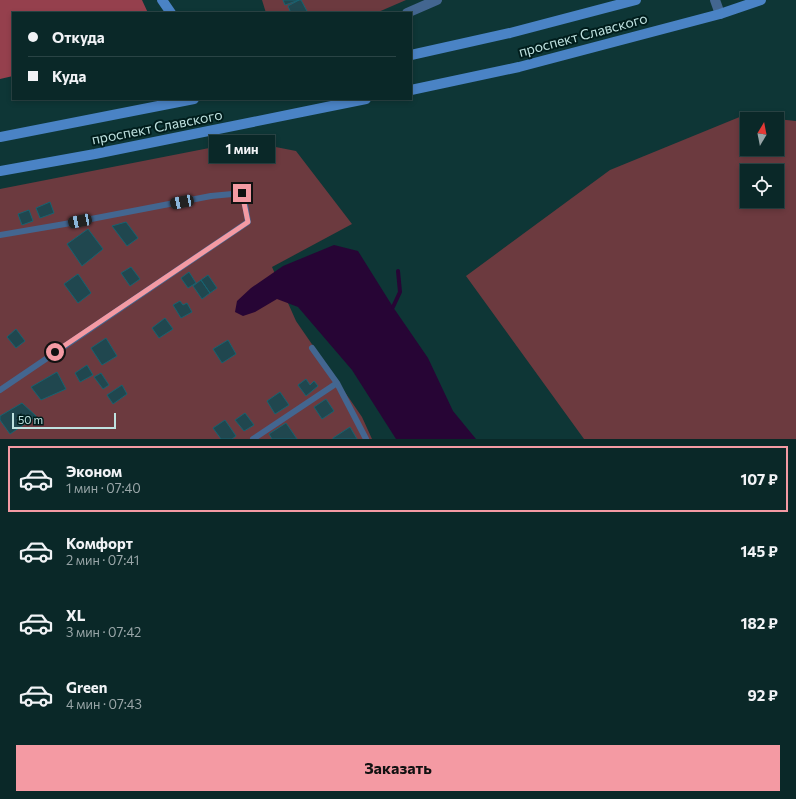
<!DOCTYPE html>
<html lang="ru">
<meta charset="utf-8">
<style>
:root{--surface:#0a2828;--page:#183434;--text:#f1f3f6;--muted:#99a6a8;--line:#2a4445;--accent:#f49aa3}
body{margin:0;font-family:Commissioner,sans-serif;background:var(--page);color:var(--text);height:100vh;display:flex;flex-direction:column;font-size:15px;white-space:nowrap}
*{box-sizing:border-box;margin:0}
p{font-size:13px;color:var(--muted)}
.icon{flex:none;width:22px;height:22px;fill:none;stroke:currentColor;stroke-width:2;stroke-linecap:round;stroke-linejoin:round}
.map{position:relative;height:439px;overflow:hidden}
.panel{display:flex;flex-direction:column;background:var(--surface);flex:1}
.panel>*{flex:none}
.top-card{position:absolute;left:12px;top:12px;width:400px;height:88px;border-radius:0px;box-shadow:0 2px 6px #0003,0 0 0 1px var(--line);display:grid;align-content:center;height:88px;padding:0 16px;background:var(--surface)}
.needle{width:26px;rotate:10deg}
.buttons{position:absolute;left:740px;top:112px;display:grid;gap:8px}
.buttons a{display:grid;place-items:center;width:44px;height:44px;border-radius:0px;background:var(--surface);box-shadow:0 2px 6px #0003,0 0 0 1px var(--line);font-size:20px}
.scale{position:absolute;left:12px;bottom:10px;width:104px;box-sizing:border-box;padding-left:4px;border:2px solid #bfe2e0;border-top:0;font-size:11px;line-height:14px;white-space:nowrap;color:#bfe2e0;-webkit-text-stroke:3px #001d1c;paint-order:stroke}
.end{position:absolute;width:18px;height:18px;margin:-9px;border:5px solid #f49aa3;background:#111;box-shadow:0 0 0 2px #111}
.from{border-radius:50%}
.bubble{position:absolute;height:28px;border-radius:0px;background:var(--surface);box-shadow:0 2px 6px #0003,0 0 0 1px var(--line);font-size:13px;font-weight:700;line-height:28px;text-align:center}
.car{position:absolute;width:12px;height:24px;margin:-12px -6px;border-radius:5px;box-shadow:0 0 3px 1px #0007;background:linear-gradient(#222 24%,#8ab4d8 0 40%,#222 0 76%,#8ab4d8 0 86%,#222 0)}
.top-card b{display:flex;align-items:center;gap:14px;height:38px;font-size:15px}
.top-card b+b{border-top:1px solid var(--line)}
.top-card i{width:10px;height:10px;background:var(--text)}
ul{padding:7px 0 0;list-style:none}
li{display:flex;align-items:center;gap:12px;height:66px;margin:0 8px 6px;padding:0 8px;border:2px solid transparent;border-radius:0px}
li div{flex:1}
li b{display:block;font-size:15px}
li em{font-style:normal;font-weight:700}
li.active{border-color:var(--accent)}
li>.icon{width:36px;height:36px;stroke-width:1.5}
.cta{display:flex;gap:8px;margin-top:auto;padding:8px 16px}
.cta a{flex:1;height:46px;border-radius:0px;background:var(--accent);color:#111;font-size:16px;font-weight:700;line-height:46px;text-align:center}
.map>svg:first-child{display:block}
.green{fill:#6c3a3f;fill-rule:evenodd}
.forest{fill:#95404d}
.water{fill:#270535}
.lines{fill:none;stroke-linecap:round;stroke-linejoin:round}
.stream{stroke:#270535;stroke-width:4}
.building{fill:#20474f;stroke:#176371}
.lane{stroke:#436690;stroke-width:6}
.street{stroke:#436690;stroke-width:10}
.secondary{stroke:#4a83c5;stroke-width:10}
.route{stroke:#f49aa3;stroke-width:5}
.labels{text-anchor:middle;stroke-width:4;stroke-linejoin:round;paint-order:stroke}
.street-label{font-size:14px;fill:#bfe2e0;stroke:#001d1c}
</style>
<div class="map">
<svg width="796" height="439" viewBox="0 0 796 439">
<rect width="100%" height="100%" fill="#0e3636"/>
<path class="green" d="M262,0H406L376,13H266Z
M742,116L775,119H747V149H777V119L796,121V439H584L466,276L610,170ZM747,171H777V201H747Z
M245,141L296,151L352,224L272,267L296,321L362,417L372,439H0V189Z"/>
<path class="forest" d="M0,0H142L148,13H13V76L0,79Z"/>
<path class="water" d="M334,245L358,251L393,307L428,358L453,411L476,439H396L352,370L298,307L277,299L255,312L243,316L235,312L237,301L251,288L283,266Z"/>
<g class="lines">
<path class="stream" d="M393,307L400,292L398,271"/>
</g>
<path class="building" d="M283,0H299L285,5Z
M299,0H301L308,13H291L288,6Z
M50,202L54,213L40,218L36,208Z
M29,210L33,221L22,225L18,214Z
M126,222L138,238L127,246L112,226Z
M88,229L103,249L82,266L67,244Z
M131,267L140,279L130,286L121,273Z
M189,272L196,283L188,288L181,278Z
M78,274L91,293L78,303L64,284Z
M208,275L217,288L210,293L201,280Z
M201,280L210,293L202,299L193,286Z
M180,301L183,305L187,303L192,312L181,318L173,305Z
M165,318L173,329L159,338L152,328Z
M16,329L25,341L16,348L7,337Z
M106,338L117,356L102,365L91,348Z
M228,340L236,354L222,363L213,349Z
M87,365L93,375L80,382L75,373Z
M57,372L66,389L41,400L31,387Z
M101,373L109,385L103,389L94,377Z
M306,379L310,385L314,381L318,386L306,396L298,385Z
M122,385L127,394L113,404L107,395Z
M280,392L289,405L275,414L267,401Z
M326,399L334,411L322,419L314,407Z
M22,403L36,416L10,434L0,420V416Z
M245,413L254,425L244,431L235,420Z
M225,420L236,436L232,439H221L213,428Z
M286,423L297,439H272L269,434Z
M350,427L357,439H333V438Z"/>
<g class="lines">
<path class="lane" d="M0,235L65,224L211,196L243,193L248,222L0,390
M312,348L337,383L366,439
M253,439L337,383"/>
<path class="street" d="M715,0L720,14
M407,13L437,0"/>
<path class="secondary" d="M162,0L171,13
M411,55L510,33L636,0
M411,90L519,67L720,14L761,0
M0,137L194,99
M0,171L95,154L366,99"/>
</g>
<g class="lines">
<path class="route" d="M55,352L248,222L242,193"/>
</g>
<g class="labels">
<g class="street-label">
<text transform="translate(583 35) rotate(-15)" y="5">проспект Славского</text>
<text transform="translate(157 127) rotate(-11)" y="5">проспект Славского</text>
</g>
</g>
</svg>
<div class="buttons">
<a><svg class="needle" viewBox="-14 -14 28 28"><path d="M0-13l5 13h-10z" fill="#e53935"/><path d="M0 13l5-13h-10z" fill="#99a6a8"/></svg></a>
<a><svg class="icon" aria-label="locate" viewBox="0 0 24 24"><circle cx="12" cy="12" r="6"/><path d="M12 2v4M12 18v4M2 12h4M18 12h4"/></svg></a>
</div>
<div class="scale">50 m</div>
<i class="end from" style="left:55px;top:352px"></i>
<i class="end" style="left:242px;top:193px"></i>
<div class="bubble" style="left:209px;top:135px;width:66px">1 мин</div>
<i class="car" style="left:182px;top:202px;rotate:259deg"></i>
<i class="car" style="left:80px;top:221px;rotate:259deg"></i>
<div class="top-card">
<b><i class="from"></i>Откуда</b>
<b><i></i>Куда</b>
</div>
</div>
<section class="panel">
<ul>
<li class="active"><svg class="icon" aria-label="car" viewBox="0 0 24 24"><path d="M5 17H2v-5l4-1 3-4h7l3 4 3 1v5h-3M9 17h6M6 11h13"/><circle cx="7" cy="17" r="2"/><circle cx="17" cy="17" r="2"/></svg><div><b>Эконом</b><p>1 мин · 07:40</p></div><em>107 ₽</em></li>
<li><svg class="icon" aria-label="car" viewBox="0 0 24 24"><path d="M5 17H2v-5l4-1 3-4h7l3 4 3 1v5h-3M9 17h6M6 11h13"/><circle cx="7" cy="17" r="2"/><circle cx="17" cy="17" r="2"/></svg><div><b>Комфорт</b><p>2 мин · 07:41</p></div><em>145 ₽</em></li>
<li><svg class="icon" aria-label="car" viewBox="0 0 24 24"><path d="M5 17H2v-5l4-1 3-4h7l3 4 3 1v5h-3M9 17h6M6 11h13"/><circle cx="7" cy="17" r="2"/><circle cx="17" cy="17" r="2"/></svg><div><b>XL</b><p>3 мин · 07:42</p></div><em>182 ₽</em></li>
<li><svg class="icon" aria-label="car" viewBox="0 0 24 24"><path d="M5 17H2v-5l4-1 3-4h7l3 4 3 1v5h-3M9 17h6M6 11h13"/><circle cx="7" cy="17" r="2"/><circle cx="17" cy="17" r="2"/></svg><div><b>Green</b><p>4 мин · 07:43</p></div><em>92 ₽</em></li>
</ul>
<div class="cta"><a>Заказать</a></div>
</section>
